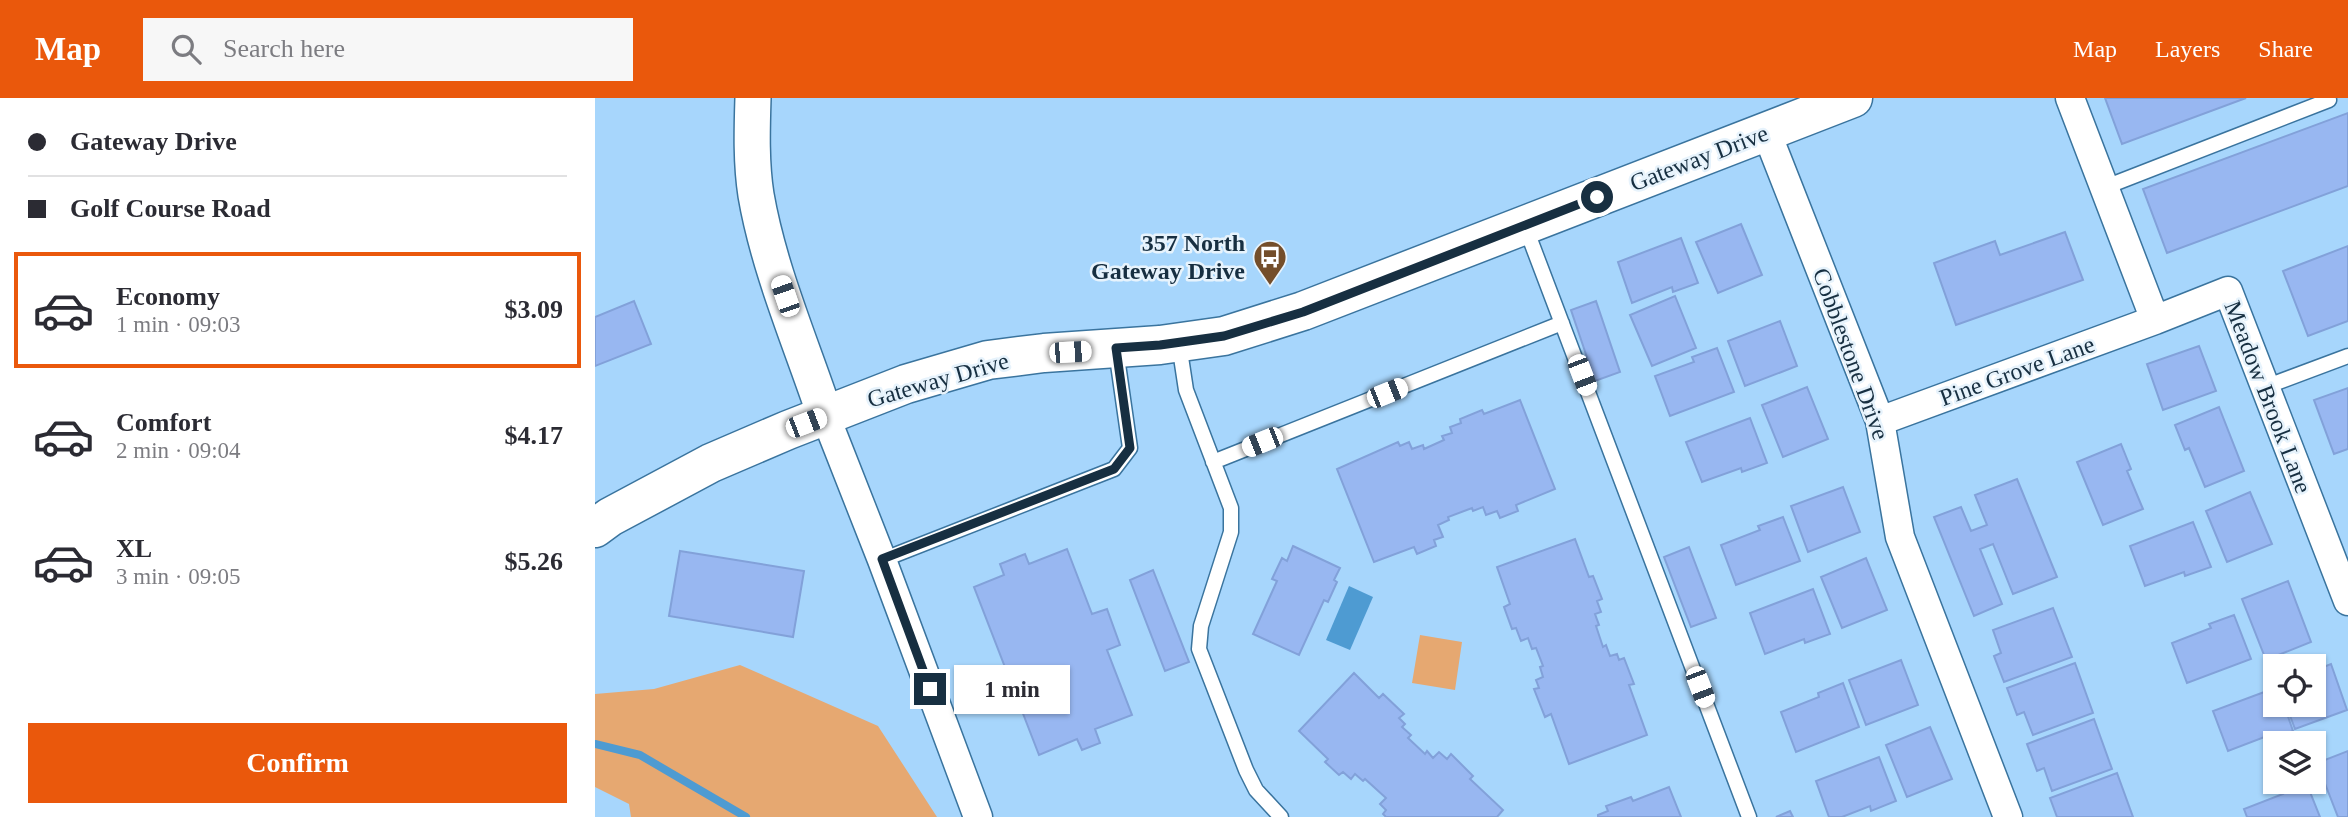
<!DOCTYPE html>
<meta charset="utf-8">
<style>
:root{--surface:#fff;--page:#f7f7f7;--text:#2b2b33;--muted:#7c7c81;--line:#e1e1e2;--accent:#ea580c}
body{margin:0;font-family:"Times New Roman",serif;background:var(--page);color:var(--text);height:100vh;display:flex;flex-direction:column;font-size:26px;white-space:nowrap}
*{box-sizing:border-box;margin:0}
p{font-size:23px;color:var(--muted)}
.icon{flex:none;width:38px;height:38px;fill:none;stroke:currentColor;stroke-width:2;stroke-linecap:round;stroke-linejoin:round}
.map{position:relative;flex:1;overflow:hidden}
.sheet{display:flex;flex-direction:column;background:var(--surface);width:595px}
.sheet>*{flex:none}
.hud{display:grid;align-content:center;height:154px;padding:0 28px;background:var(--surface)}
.buttons{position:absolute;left:1668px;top:556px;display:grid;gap:14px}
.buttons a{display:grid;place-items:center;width:63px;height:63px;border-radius:0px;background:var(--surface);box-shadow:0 2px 5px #0004;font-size:35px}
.end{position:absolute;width:32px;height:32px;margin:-16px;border:9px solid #172f41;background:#fff;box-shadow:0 0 0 4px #fff}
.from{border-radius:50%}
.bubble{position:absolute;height:49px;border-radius:0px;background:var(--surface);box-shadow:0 2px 5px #0004;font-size:23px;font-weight:800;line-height:49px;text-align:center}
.car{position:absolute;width:21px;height:42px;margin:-21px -10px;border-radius:9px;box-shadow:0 0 5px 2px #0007;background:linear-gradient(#fff 24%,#345 0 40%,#fff 0 76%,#345 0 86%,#fff 0)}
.hud b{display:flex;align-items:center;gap:24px;height:66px;font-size:26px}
.hud b+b{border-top:2px solid var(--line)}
.hud i{width:18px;height:18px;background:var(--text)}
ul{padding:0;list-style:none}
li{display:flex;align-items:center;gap:21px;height:116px;margin:0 14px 10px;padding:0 14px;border:4px solid transparent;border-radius:0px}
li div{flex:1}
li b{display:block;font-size:26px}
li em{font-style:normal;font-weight:800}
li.on{border-color:var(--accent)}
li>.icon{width:63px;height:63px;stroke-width:1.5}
.primary-button{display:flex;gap:14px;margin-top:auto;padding:14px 28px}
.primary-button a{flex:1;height:80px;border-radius:0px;background:var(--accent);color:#fff;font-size:28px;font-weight:800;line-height:80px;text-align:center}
header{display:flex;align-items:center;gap:42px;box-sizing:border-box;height:98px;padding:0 35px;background:var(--accent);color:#fff}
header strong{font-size:33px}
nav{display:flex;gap:38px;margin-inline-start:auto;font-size:24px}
.search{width:490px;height:63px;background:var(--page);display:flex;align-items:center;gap:18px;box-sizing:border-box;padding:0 24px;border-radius:0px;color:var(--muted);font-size:26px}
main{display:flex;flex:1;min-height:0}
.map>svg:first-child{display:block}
.green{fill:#e6a871}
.water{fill:#4e9bd2}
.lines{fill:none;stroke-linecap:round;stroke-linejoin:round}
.stream{stroke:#4e9bd2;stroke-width:8}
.building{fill:#98b7f1;stroke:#82a1d9;stroke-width:2}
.service-casing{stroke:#3a749e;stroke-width:17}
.minor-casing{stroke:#3a749e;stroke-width:31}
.tertiary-casing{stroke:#3a749e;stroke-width:38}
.secondary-casing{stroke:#3a749e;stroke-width:41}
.service{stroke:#fff;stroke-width:14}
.minor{stroke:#fff;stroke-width:28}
.tertiary{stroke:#fff;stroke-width:35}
.secondary{stroke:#fff;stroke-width:38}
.route{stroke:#172f41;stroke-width:9}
.labels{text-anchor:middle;stroke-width:5;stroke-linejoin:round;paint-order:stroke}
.street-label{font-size:24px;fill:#172f41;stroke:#e7f3fc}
.poi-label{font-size:24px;font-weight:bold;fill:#172f41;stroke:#e7f3fc;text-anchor:end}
</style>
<header>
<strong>Map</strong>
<div class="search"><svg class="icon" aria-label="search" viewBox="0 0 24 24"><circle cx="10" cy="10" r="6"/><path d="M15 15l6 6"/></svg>Search here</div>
<nav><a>Map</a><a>Layers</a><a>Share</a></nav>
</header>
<main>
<section class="sheet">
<div class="hud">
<b><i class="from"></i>Gateway Drive</b>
<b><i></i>Golf Course Road</b>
</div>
<ul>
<li class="on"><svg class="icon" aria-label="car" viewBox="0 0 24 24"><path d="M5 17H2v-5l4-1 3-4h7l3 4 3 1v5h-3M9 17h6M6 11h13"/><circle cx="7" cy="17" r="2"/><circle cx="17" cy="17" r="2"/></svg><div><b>Economy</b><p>1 min · 09:03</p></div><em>$3.09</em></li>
<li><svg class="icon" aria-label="car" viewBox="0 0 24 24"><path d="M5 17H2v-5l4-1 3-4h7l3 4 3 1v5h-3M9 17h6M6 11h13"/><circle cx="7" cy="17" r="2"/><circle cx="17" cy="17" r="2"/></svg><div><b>Comfort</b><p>2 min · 09:04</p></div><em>$4.17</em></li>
<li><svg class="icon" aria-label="car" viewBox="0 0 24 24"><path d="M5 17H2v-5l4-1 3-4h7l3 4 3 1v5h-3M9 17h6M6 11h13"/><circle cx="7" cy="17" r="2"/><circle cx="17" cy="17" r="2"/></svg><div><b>XL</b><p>3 min · 09:05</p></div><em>$5.26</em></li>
</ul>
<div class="primary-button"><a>Confirm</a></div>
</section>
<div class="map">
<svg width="1753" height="719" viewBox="0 0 1753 719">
<rect width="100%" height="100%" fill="#a7d6fc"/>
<path class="green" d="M825,537L867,544L860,592L817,585Z
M145,567L283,628L342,719H36L34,706L0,689V596L59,591Z"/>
<path class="water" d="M754,488L778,499L755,552L731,542Z"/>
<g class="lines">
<path class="stream" d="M0,646L45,657L151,719"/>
</g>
<path class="building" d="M1510,0H1651L1527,46Z
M1753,15V88L1572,155L1548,91Z
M1146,126L1167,177L1123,195L1101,144Z
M1470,134L1488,182L1361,227L1339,165L1400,143L1405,157Z
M1086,140L1103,185L1078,194L1077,189L1037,205L1023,164Z
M1753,148V223L1713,238L1688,173Z
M1080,198L1101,250L1057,268L1035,217Z
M39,203L56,246L0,268V219Z
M1001,203L1025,274L1000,283L976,212Z
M1185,223L1202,268L1150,288L1133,243Z
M1604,248L1621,293L1568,312L1552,266Z
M1122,250L1139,294L1075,318L1060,278L1099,264L1097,259Z
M1212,289L1233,341L1188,359L1167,307Z
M1753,290V351L1739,356L1719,302Z
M925,302L960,391L921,407L923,413L905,420L902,413L891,417L888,409L878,413L877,410L853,419L854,422L843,427L848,439L839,442L841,448L822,456L819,449L779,464L742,371L803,344L805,348L814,344L817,351L828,347L829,351L849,342L847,338L857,335L855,329L866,325L865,321L887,312L889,316Z
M1624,309L1649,373L1610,389L1594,350L1590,352L1580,327Z
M1155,320L1172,365L1147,374L1146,370L1107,384L1091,344Z
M1526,346L1536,371L1532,373L1548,411L1508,427L1482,364Z
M1422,381L1462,479L1418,496L1398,446L1385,451L1407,506L1379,518L1339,419L1366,409L1376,433L1392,427L1380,397Z
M1248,389L1265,434L1213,454L1196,408Z
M1655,394L1677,446L1632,464L1611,413Z
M1188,419L1205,463L1141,487L1126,447L1165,432L1163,428Z
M1598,424L1616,469L1590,478L1589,474L1550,488L1535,448Z
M980,441L994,479L998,478L1007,501L1002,503L1006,514L1000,516L1004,527L1001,528L1008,549L1011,547L1015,558L1022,556L1024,562L1029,560L1039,586L1034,587L1052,637L974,666L956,616L950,619L939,591L944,590L941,582L948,579L945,569L948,568L941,550L937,551L933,540L926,543L921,530L917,531L909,509L915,506L902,469Z
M698,448L745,470L739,482L742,484L733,504L729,502L704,557L658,536L682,483L677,481L687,460L692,463Z
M1094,449L1121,520L1096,529L1069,459Z
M472,451L497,516L512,511L525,547L512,552L537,617L500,631L505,645L487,652L482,641L444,657L379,489L409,477L405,466L430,456L434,466Z
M85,453L209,473L198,539L74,518Z
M1271,460L1292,512L1247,530L1226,479Z
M558,472L594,564L570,573L535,482Z
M1693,483L1716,544L1671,562L1647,501Z
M1218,491L1235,536L1210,545L1209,541L1170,556L1155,515Z
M1458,510L1477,559L1409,584L1399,558L1406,555L1398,532Z
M1639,517L1656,561L1592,585L1577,545L1616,530L1614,526Z
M1306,562L1323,607L1271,627L1254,582Z
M1480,565L1498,615L1438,637L1429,614L1422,617L1412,590Z
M1736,566L1752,612L1700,631L1691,607H1718V573Z
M759,575L784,600L788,596L809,616L804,620L810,626L807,629L816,637L813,640L830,656L832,653L838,660L844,654L852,661L856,656L878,678L875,681L908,712L902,719H791L788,716L791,712L785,706L791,700L770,681L768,683L760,676L756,681L748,674L744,677L730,664L733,661L704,633Z
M1248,585L1264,629L1201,654L1186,614L1224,599L1223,595Z
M1680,590V607H1689L1698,633L1674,643L1672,638L1633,653L1618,613Z
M1499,621L1517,671L1457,693L1449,670L1442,673L1432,646Z
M1335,629L1357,681L1312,699L1291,647Z
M1753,653V719H1743L1722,665Z
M1284,659L1301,703L1276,713L1275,708L1247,719H1234L1221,683Z
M1522,675L1538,719H1462L1455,700Z
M1707,684H1711L1725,719H1652L1649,711L1688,696L1686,692Z
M1074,689L1086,719H1003V717L1013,713L1011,708L1036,699L1038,703Z
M1195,713L1198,719H1181Z"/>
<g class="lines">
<defs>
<path id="service" d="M1508,90L1734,2
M930,128L1154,719
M584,246L591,292L636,410V434L606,528L604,551L651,672L661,692L686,719
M1670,289L1753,258
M618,364L967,225
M287,462L519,371L535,350L521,252"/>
<path id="minor" d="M1475,0L1560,222L1633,193L1753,503
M1171,33L1285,323L1305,439L1413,719
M230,317L287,462L383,719
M1285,323L1560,222"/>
<path id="tertiary" d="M158,0C157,32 156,65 161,97C174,172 206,245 230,317"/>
<path id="secondary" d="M0,430L15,419L116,365L193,332L311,286L393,262L449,255L565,247L629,238L708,213L1258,0"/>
</defs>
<use href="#service" class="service-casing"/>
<use href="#minor" class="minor-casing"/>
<use href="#tertiary" class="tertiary-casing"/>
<use href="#secondary" class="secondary-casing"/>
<use href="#service" class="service"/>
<use href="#minor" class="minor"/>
<use href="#tertiary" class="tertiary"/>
<use href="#secondary" class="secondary"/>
</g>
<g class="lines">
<path class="route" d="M335,591L287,461L519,371L535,350L521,250L565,247L629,238L708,214L1002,99"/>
</g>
<defs>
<symbol id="bus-pin" viewBox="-11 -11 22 30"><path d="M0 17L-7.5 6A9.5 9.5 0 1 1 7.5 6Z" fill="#744e2a" stroke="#e7f3fc"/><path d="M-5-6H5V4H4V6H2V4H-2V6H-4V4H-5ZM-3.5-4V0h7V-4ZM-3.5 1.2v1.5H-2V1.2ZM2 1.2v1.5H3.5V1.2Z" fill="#fff"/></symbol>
</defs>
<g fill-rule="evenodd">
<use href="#bus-pin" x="656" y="140" width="38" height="52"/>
</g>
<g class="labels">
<g class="street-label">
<text transform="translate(1104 60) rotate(-21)" y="8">Gateway Drive</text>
<text transform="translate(1256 256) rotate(70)" y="8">Cobblestone Drive</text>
<text transform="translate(1422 273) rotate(-20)" y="8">Pine Grove Lane</text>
<text transform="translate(343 282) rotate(-16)" y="8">Gateway Drive</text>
<text transform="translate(1673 299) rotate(69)" y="8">Meadow Brook Lane</text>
</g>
<g class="poi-label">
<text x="650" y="153">357 North<tspan x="650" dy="28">Gateway Drive</tspan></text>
</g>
</g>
</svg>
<div class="buttons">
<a><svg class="icon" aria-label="locate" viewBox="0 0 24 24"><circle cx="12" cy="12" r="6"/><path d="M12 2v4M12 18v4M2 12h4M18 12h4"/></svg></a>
<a><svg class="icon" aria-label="layers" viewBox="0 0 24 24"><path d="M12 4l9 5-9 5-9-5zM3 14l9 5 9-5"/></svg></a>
</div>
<i class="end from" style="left:1002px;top:99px"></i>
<i class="end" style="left:335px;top:591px"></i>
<div class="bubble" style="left:359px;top:567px;width:116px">1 min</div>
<i class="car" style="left:190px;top:198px;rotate:341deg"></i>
<i class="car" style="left:475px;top:254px;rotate:87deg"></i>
<i class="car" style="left:987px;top:277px;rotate:159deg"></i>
<i class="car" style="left:792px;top:295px;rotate:68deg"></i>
<i class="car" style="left:211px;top:325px;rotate:69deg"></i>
<i class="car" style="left:667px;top:344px;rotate:248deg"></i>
<i class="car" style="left:1105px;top:589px;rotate:159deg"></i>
</div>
</main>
